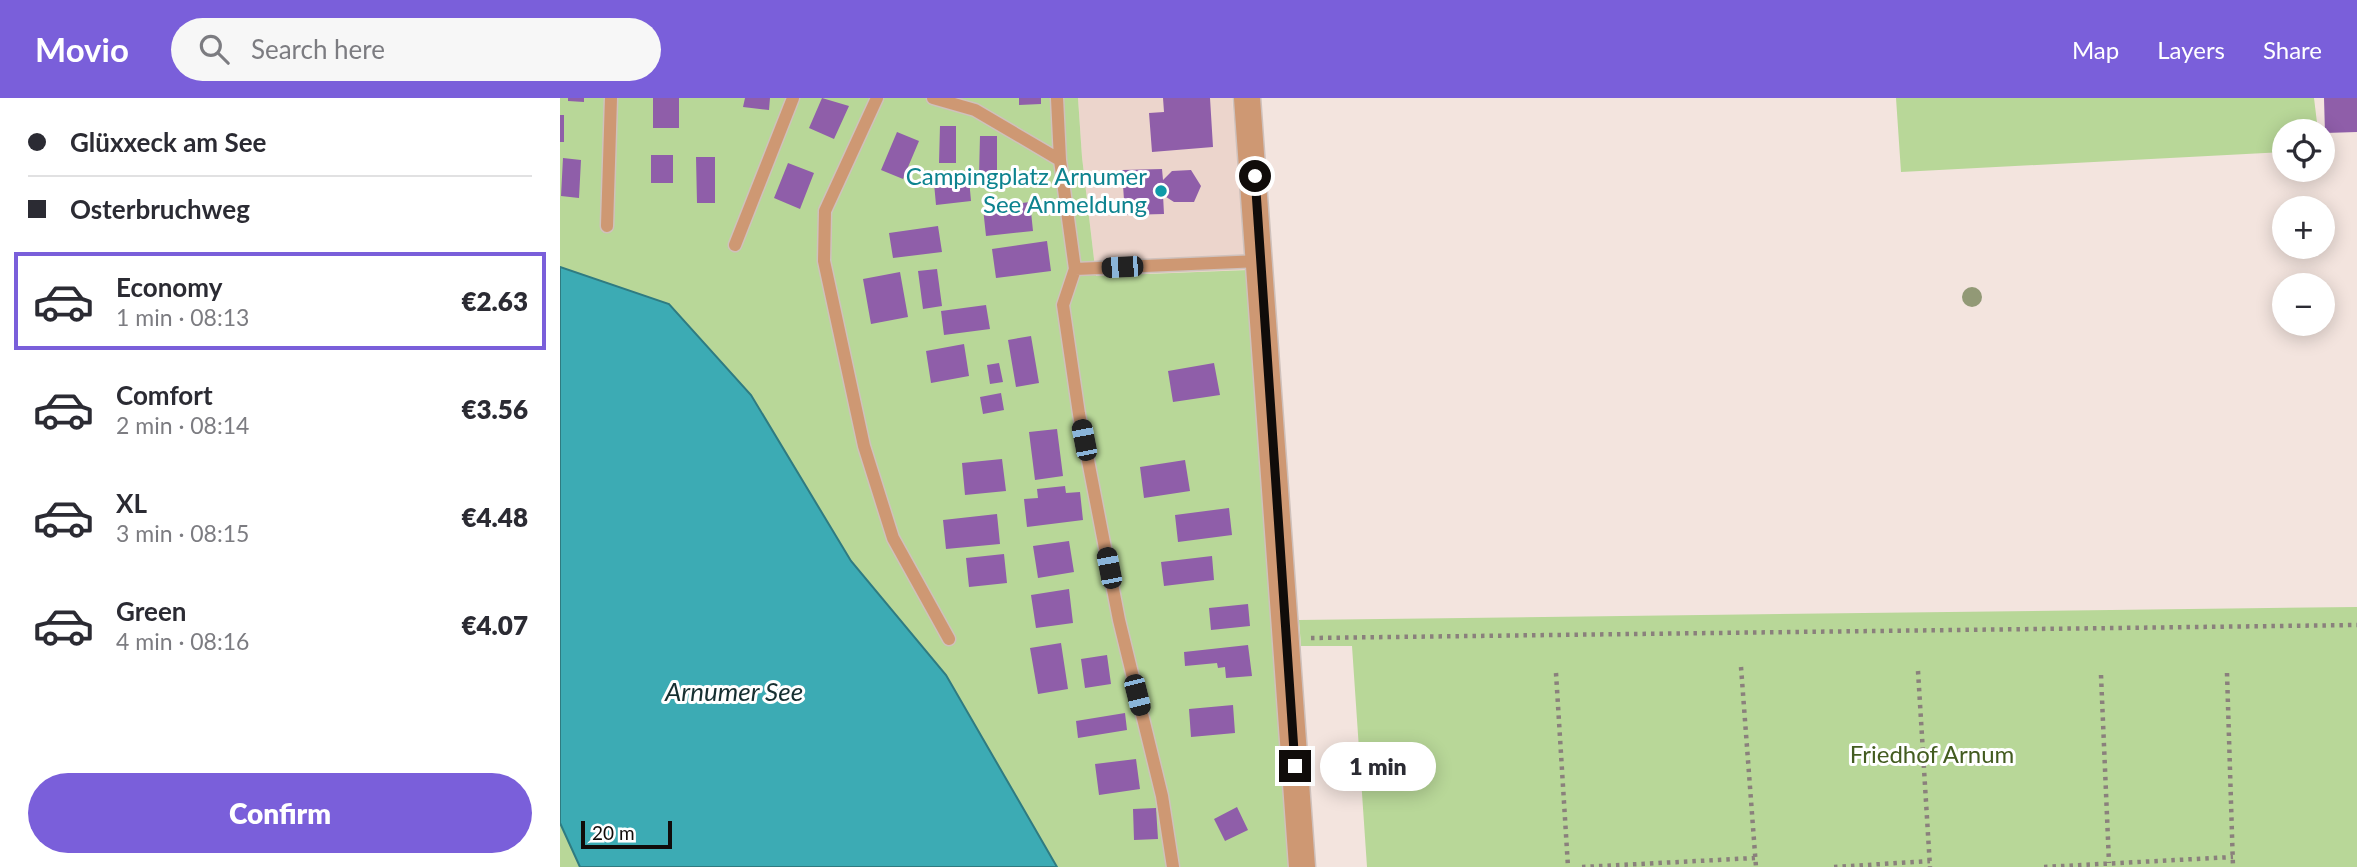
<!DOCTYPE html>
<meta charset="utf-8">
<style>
:root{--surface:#fff;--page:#f7f7f7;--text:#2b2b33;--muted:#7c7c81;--line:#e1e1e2;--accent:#7a5fda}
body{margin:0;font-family:Lato,sans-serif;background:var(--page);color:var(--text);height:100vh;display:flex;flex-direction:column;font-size:26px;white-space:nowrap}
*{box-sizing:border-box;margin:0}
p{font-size:23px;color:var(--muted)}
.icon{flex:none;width:38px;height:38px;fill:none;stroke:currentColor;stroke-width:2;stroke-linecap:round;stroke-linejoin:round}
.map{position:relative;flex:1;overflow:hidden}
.drawer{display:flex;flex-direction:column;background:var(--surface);width:560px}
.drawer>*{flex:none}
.top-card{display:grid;align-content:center;height:154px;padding:0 28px;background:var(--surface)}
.tools{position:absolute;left:1712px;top:21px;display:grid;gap:14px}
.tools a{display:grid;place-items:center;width:63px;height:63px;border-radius:50%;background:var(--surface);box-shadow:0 4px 18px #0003;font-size:35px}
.scale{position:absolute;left:21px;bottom:18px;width:91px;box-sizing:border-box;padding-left:7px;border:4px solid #100c0a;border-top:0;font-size:19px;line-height:24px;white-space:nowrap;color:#100c0a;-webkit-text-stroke:5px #fff;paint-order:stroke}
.end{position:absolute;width:32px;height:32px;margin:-16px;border:9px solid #100c0a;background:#fff;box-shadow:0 0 0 4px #fff}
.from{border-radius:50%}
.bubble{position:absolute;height:49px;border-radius:24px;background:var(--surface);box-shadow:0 4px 18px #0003;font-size:23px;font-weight:800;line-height:49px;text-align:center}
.car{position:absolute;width:21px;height:42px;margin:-21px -10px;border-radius:9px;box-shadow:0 0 5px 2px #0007;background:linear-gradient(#222 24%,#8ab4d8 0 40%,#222 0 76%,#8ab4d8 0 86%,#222 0)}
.top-card b{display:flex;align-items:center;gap:24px;height:66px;font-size:26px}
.top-card b+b{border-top:2px solid var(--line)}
.top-card i{width:18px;height:18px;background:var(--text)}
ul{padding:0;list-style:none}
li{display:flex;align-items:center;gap:21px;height:98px;margin:0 14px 10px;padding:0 14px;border:4px solid transparent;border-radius:0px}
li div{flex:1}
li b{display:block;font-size:26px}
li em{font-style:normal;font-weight:800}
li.current{border-color:var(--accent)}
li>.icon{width:63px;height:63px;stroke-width:1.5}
.action{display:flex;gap:14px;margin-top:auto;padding:14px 28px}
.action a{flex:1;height:80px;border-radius:42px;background:var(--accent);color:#fff;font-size:28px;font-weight:800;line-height:80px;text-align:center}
header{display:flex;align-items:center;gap:42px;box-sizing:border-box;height:98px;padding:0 35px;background:var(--accent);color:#fff}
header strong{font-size:33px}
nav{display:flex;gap:38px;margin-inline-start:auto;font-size:24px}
.search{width:490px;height:63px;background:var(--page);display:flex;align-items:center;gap:18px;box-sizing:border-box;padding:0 24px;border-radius:38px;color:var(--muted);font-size:26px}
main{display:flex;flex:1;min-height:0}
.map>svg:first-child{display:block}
.built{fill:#ecd5cc}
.green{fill:#b8d798}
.water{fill:#3cabb4;stroke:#2f7b81;stroke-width:2}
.building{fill:#8f5ea9}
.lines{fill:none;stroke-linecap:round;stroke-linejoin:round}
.lane-casing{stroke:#cfc1bc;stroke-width:15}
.street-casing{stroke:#cfc1bc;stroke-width:29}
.path{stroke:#8a807c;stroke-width:4.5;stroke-dasharray:3.5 5;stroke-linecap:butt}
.lane{stroke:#ce9873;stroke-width:12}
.street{stroke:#ce9873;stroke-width:26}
.tree{fill:#929976}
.route{stroke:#100c0a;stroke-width:9}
.culture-dot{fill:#0f9aa8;stroke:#fff;stroke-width:2.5}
.labels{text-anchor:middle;stroke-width:6;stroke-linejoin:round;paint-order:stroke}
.culture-label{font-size:24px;fill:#0d838f;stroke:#fff;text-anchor:end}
.park-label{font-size:24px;fill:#435c20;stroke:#fff}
.water-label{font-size:26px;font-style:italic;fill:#162f31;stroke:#fff}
</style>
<header>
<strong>Movio</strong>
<div class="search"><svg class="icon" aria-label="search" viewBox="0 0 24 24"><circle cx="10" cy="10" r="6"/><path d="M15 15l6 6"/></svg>Search here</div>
<nav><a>Map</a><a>Layers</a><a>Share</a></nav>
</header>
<main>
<section class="drawer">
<div class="top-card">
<b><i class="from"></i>Glüxxeck am See</b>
<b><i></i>Osterbruchweg</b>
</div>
<ul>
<li class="current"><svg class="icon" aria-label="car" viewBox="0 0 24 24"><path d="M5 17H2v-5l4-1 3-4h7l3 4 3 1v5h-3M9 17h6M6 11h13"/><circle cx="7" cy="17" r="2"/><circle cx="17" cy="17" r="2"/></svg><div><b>Economy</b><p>1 min · 08:13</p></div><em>€2.63</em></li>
<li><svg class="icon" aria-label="car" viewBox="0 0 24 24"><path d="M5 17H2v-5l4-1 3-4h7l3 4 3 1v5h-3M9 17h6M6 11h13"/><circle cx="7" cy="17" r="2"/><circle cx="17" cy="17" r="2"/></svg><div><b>Comfort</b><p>2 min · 08:14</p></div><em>€3.56</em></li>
<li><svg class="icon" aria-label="car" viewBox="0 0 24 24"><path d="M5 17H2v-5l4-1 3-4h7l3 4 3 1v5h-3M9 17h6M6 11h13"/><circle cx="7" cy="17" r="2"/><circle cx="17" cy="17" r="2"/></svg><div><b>XL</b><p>3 min · 08:15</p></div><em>€4.48</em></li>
<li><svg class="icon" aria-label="car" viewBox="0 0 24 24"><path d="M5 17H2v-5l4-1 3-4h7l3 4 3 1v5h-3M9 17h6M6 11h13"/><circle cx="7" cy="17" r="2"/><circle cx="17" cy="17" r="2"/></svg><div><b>Green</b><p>4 min · 08:16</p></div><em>€4.07</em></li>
</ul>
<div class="action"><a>Confirm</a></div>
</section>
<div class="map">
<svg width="1797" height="769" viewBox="0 0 1797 769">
<rect width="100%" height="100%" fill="#f3e4de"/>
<path class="built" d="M518,0H672L688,172L536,178L522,59Z"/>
<path class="green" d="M0,0H518L522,59L536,178L688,172L733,769H497L386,577L291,463L191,297L109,206L0,169Z
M1336,0H1754L1758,33H1724V54L1341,74Z
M1797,509V769H807L792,548H741L739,522Z
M0,725L20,769H0Z"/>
<path class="water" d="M0,169L109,206L191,297L291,463L386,577L497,769H20L0,725Z"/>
<path class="building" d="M8,0H24V4L8,3Z
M93,0H119V30H93Z
M185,0H210L209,12L183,9Z
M262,0L289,8L274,41L249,30Z
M459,0H481V6L459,7Z
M603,0H650L653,49L592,54L589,15L604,14Z
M1764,0H1797V34L1765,35Z
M0,17H4V44H0Z
M380,28H396V65H379Z
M337,34L359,43L343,81L321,72Z
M420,38H437V78H419Z
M91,57H113V85H91Z
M136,59H155V105H137Z
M3,60L21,62L19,100L1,98Z
M228,65L254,75L240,111L214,100Z
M602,71L603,82L612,73L631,72L641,88L634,104H614L603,97L604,116L565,117L562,72Z
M409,81L411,103L376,107L374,85Z
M470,104L473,133L426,138L423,110Z
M378,128L382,154L333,160L329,135Z
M487,143L491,173L436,180L432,151Z
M377,171L382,208L363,211L358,173Z
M340,174L348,219L311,226L303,181Z
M426,207L430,231L384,237L381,213Z
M471,238L479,285L456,289L448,242Z
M404,246L409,278L371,285L366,253Z
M439,265L443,284L430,286L427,267Z
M654,265L660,297L613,304L608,273Z
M441,295L444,312L423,316L420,299Z
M497,331L503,378L475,382L469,334Z
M442,361L446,393L405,397L402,365Z
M625,362L630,393L584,400L580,369Z
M505,388L506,395L520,394L523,422L467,429L464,401L478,400L477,391Z
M669,410L672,437L618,444L615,417Z
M437,416L440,446L386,451L383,422Z
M509,443L514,474L478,480L473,448Z
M444,456L447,485L409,489L406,460Z
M652,458L654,482L604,488L601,464Z
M509,491L513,525L476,530L471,497Z
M688,506L690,528L651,532L649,510Z
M501,545L508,591L478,596L470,550Z
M688,547L692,578L666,580L665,569L658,570L657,565L625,568L624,554Z
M547,557L551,586L525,590L521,561Z
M673,607L675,635L631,639L629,611Z
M565,615L567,632L518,640L516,623Z
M576,661L580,691L539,697L535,666Z
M677,709L688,732L665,743L654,721Z
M596,710L598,741L574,742L573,711Z"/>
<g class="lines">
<defs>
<path id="lane" d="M317,0L265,113L264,163L304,348L333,440L389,541
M373,0L415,12L500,62L515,171L503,207L519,316L559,522L602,698L613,769
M497,0L500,62
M47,128L51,0
M175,147L233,0
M515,171L700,163"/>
<path id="street" d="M687,0L742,769"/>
</defs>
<use href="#lane" class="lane-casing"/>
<use href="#street" class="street-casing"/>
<path class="path" d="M751,540L1797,527
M1181,569L1196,769
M1358,573L1370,769
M996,575L1008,769
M1667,575L1673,769
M1541,577L1549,765
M1022,769L1195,760
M1274,769L1370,763
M1484,769L1673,759"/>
<use href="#lane" class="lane"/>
<use href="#street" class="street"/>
</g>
<circle class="tree" cx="1412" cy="199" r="10"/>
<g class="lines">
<path class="route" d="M695,78L735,668"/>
</g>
<circle class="culture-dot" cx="601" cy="93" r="7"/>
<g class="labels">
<g class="culture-label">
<text x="587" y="87">Campingplatz Arnumer<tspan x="587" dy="28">See Anmeldung</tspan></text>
</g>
<g class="park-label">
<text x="1372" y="665">Friedhof Arnum</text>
</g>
<g class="water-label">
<text x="174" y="603">Arnumer See</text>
</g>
</g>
</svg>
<div class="tools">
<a><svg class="icon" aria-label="locate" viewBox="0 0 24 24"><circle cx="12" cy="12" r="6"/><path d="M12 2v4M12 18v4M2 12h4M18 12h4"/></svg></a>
<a>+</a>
<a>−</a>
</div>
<div class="scale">20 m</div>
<i class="end from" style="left:695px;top:78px"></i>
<i class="end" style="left:735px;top:668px"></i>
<div class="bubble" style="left:760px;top:644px;width:116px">1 min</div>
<i class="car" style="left:562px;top:169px;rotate:267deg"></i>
<i class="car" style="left:524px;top:342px;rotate:349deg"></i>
<i class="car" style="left:549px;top:470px;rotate:349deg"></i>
<i class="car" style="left:577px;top:597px;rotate:166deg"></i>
</div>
</main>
